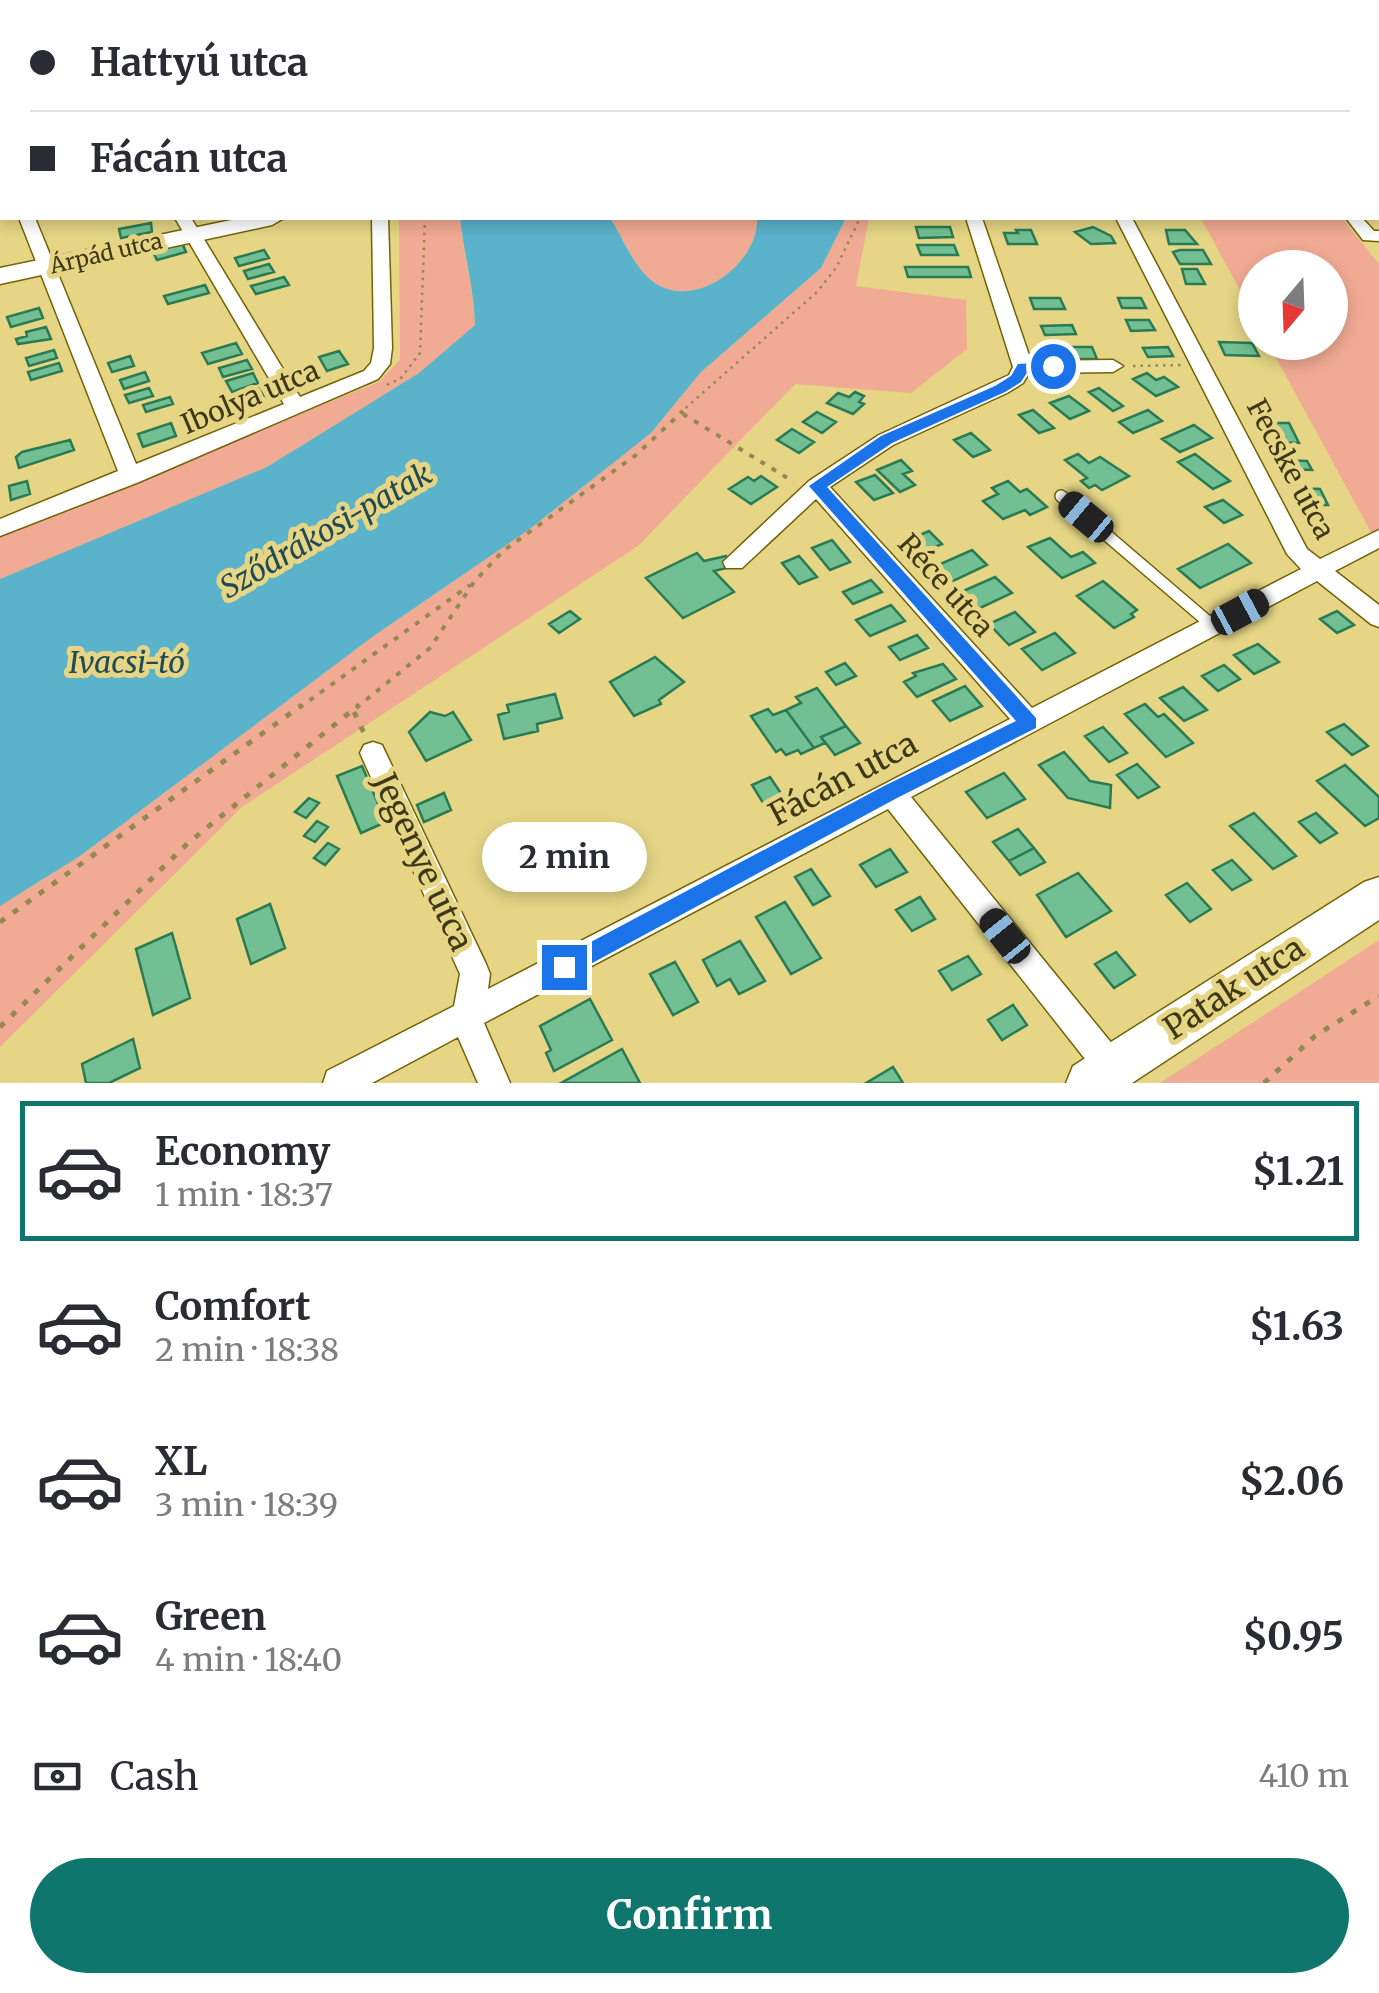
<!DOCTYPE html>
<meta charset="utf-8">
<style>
:root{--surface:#fff;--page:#f2f2f3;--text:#2b2b33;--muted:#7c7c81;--line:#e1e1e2;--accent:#0f766e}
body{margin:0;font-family:Merriweather,serif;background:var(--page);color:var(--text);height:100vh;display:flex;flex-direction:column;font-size:38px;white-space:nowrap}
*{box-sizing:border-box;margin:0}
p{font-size:32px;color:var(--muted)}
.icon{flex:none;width:55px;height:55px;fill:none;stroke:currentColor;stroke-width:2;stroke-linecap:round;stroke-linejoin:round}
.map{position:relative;height:1083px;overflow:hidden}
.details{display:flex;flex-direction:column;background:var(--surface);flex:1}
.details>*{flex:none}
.banner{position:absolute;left:0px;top:0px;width:1380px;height:220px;box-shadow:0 5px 15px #0003;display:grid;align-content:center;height:220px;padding:0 30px;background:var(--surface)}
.needle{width:65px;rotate:199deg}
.fabs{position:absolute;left:1238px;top:250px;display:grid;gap:20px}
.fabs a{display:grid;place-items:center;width:110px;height:110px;border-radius:50%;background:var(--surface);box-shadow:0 5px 15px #0003;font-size:50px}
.end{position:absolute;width:45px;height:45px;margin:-22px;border:12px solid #1a73e8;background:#fff;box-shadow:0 0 0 5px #fff}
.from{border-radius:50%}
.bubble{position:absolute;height:70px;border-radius:35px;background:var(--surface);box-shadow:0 5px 15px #0003;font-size:32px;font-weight:700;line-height:70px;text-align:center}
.car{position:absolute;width:30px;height:60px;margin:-30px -15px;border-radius:12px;box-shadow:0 0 8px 2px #0007;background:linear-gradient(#222 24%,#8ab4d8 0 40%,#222 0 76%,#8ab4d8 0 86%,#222 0)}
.banner b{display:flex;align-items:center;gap:35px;height:95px;font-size:38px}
.banner b+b{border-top:2px solid var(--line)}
.banner i{width:25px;height:25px;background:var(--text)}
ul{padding:18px 0 0;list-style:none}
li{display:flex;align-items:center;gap:30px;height:140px;margin:0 20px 15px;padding:0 10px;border:5px solid transparent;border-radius:0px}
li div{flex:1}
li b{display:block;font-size:38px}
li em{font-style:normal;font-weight:700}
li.current{border-color:var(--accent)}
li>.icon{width:90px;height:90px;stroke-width:1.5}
.pay{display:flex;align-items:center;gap:25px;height:110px;padding:0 30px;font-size:38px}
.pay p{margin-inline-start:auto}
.action{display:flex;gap:20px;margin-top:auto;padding:20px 30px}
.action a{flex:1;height:115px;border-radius:60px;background:var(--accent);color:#fff;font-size:40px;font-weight:700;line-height:115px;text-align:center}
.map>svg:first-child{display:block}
.green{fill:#f1aa93}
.water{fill:#5bb3cb}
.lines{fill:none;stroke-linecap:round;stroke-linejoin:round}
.stream{stroke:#5bb3cb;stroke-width:4}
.building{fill:#71bf93;stroke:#2a7b53;stroke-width:2.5}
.lane-casing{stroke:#726306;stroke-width:14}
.street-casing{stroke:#726306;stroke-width:3}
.secondary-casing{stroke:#726306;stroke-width:3}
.path-far2{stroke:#948950;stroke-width:2.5;stroke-dasharray:2.5 5;stroke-linecap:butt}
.path-far1{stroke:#948950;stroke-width:4;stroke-dasharray:5 8;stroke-linecap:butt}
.path{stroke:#948950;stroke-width:5;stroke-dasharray:6 10;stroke-linecap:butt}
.lane{stroke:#fff;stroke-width:11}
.street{fill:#fff;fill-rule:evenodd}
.secondary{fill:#fff;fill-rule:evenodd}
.route{fill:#1a73e8}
.labels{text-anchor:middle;stroke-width:10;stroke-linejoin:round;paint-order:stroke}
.far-street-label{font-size:22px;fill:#3e3817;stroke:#e5d585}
.street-label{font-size:28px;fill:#3e3817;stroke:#e5d585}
.water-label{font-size:30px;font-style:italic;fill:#224a55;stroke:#e5d585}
.near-street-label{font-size:32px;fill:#3e3817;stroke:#e5d585}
</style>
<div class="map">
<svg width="1379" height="1083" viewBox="0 0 1379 1083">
<rect width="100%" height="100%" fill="#e5d585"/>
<path class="green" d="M0,0H442V2H2L0,213Z
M1074,0H1379V176L1378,2Z
M399,218H460C463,255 474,288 475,325L419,373L267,467L0,579V537L379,382L400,360Z
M610,218H757C759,261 701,307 660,286C636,274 624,239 610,218Z
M846,218H869L856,286L966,300L967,349L911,393L795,384L638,546L242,807L0,1047V906L80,856L375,635L531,528L651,433L701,372L821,268Z
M1201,218H1342L1379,264V540L1372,534L1268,343L1330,342V268H1255V318Z
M1379,940V1083H1160Z"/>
<path class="water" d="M460,218H610C624,239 636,274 660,286C701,307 759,261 757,218H846L821,268L701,372L651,433L531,528L375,635L80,856L0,906V579L267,467L419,373L475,325C474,288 464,255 460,218Z"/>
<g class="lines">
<path class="stream" d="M1204,0L1217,2
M1120,2L1124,0"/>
</g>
<path class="building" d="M151,223L152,232L121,238L119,229Z
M916,227H950L953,237L919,238Z
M1093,227L1111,236L1115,243L1091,244L1075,232Z
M1016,230H1031L1037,244H1008L1004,233H1018Z
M1166,230H1185L1197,244H1169Z
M182,243L186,252L157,260L152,250Z
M917,245H954L958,255H921Z
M264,250L269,258L239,266L235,258Z
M1180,250H1203L1211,264H1180L1173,252Z
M269,264L274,272L248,279L244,271Z
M905,267H968L971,277H908Z
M1182,269H1197L1205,284H1186Z
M284,277L289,285L256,294L251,286Z
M205,285L209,293L168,304L164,296Z
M1030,298H1060L1065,309H1034Z
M1118,298H1141L1146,308H1122Z
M39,308L43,318L11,327L7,317Z
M1126,320H1149L1155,330L1131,331Z
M1072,325L1076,334L1045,335L1041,326Z
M46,327L51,339L18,344L16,339L27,336L26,332Z
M1219,342L1252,343L1259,356L1225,355Z
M236,343L242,354L208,364L202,353Z
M1050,347H1092L1097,359H1055Z
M1168,347L1173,356L1148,357L1143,348Z
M54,350L57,358L29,366L26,358Z
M339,351L348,364L327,371L319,357Z
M130,356L134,366L112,372L108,363Z
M247,360L252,369L223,377L219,368Z
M59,363L62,371L31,380L28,372Z
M145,372L149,381L124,389L120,380Z
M253,373L258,383L232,392L226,381Z
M1147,373L1156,380L1164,377L1178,387L1156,396L1133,379Z
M149,388L153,396L129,403L125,395Z
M259,388L265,399L236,408L230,397Z
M1099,388L1123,406L1113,411L1089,392Z
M855,392L864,396L859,402L864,404L853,414L827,403L838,393L849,397Z
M1069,396L1089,411L1070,419L1050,403Z
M170,397L173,404L146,412L143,405Z
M1033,410L1054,428L1039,433L1019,415Z
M1148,410L1162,421L1133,433L1119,422Z
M817,412L836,422L822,433L803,422Z
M171,423L176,436L143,447L138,434Z
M1261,423H1289L1299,443L1271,442Z
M1194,425L1212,438L1180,452L1162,439Z
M792,429L814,442L799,453L777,440Z
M971,433L990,450L973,457L954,440Z
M70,440L74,450L19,468L16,457L22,452Z
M1078,454L1089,463L1100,457L1129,476L1102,490L1095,485L1089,488L1081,481L1087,478L1065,460Z
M1195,454L1230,481L1213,489L1178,462Z
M901,460L912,471L903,474L915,485L900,492L877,470Z
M1281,460L1307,461L1312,470L1286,469Z
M875,475L893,493L874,500L856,482Z
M761,476L777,487L751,504L729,489L748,477L754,481Z
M27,481L30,494L11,500L9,486Z
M1008,481L1020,492L1027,489L1047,507L1030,515L1025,510L1003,519L983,501L998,494L992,488Z
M1297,488L1320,489L1328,505H1305Z
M1223,500L1242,515L1224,523L1205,507Z
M929,531L942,544L919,554L906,541Z
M1050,538L1071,557L1083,552L1095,563L1062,578L1028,547Z
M832,540L850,562L830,570L812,548Z
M1228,544L1251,563L1200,588L1178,569Z
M972,550L987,565L951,582L936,566Z
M697,553L704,561L726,556L731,567L714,571L734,592L683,618L646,578Z
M799,556L817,577L799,584L782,563Z
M995,577L1012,593L978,609L961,592Z
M871,580L882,592L853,604L843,592Z
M1103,581L1137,610L1131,614L1134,617L1114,628L1077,596Z
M891,605L905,621L870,636L856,620Z
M570,611L580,619L559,633L549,624Z
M1337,611L1354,625L1337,633L1320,619Z
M1015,612L1035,632L1009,645L989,624Z
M1055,633L1075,653L1042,670L1022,649Z
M917,635L928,648L900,660L889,647Z
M1258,644L1279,662L1254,674L1234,655Z
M655,657L684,682L659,700L661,704L634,716L610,682Z
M845,663L856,676L836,685L826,672Z
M943,664L956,679L917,697L904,682L916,676L913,673Z
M1224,665L1240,679L1218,691L1202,676Z
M965,686L982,706L950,721L933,701Z
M1183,687L1207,710L1184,721L1160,698Z
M817,688L846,726L821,737L825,743L814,748L786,710L801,703L796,697Z
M555,694L562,718L537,724L538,731L504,739L498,715L509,712L507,705Z
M1145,704L1158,717L1164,714L1193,743L1166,757L1125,714Z
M768,709L773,715L786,710L814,748L801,754L798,750L786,755L781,749L776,752L751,716Z
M430,712L445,716L453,712L471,740L426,761L409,732Z
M1344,724L1368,746L1352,755L1327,732Z
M846,726L860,743L835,755L821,737Z
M1103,727L1127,753L1109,762L1085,736Z
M1064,752L1090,781L1111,785L1110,808L1068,798L1039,765Z
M1137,764L1159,787L1138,798L1117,775Z
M1345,765L1379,797V818L1365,826L1317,781Z
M362,766L386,822L361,833L337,776Z
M1004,773L1025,799L987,818L966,792Z
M770,777L784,798L765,806L752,785Z
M444,793L451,810L424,822L417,805Z
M309,798L319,803L306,818L295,812Z
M1254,813L1296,856L1273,869L1230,826Z
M1316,813L1337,833L1320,843L1299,822Z
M317,821L328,827L315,842L304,836Z
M1018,829L1034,848L1009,861L993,842Z
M328,843L339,849L325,865L314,858Z
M1034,848L1045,862L1020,875L1009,861Z
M890,849L907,872L876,887L860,865Z
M1232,860L1251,880L1232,890L1213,870Z
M811,869L830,896L813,905L795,877Z
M1078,873L1111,911L1066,937L1037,895Z
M1187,883L1211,909L1190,922L1166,895Z
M920,897L935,919L912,931L896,910Z
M785,902L821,958L791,974L756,917Z
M270,904L285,948L251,964L237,919Z
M172,933L190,998L153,1015L136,949Z
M740,941L765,981L739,994L730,979L717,986L703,960Z
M1116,952L1135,975L1114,988L1095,964Z
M968,956L981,974L952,990L939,971Z
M675,962L698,1002L673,1015L650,974Z
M590,999L612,1040L554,1071L546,1053L551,1050L540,1026Z
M1013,1005L1027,1025L1002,1040L988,1020Z
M133,1039L140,1068L109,1083H86L82,1064Z
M622,1049L640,1083H561Z
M893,1067L903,1083H866Z"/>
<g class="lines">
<defs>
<path id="lane" d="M1061,496L1213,626"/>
<path id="street" d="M645,0H657V2H645Z
M764,0H776L777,2H765Z
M880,0H892V2H880Z
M1002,0H1014L1015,2H1003Z
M0,129H2V137H0Z
M1378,174H1379V184H1378Z
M19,218H35L136,464L284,404L175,218H191L300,397L364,371L371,363L374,348L372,218H388L392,348L390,364L378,379L139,482L0,536V519L118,471Z
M966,218H982L1031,361L1113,360L1123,366L1113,372L1029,373L1023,383L1007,393L893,445L830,487L1032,708L1301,569L1287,554L1116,218H1132L1307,549L1320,559L1379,530V548L1335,571L1379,605V627L1371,624L1317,581L911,797L1122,1056L1127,1067L1122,1078L1111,1083L1100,1078L888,809L484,1023L510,1083H478L458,1037L372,1083H323L327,1071L454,1006L460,974L360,753L364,745L373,742L382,745L486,964L490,974L488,989L1010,719L816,499L742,568H726L723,562L809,481L879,435L1009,375L1013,367Z
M1346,218H1362L1374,231H1379V241L1363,240Z"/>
<path id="secondary" d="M241,218H284L272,225L0,284V268Z
M1379,877V920L1132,1083H1066L1073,1066L1364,882Z"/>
</defs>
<use href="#lane" class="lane-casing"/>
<use href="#street" class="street-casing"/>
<use href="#secondary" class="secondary-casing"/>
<path class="path-far2" d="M81,2L120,0
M1133,366L1183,365
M387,385L401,378L420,353L425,218
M680,413L817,292L836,268L860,218"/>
<path class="path-far1" d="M683,414L794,482
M299,708L470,585
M356,708L430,648L474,582L503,551L636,455L683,411"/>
<path class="path" d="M354,712L365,735
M0,922L302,705
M0,1027L188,843L359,705
M1264,1083L1315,1036L1379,996"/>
<use href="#lane" class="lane"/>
<use href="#street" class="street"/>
<use href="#secondary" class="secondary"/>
</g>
<path class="route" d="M1053,362L1058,364V369L1028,371L1021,382L1005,392L892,443L827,487L1036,718V728L897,798L572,974L564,978L557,974L553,967L557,960L884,786L1016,721L809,486L881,436L995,386L1011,376L1018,364Z"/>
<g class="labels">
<g class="far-street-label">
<text transform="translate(106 253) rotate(-13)" y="8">Árpád utca</text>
</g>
<g class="street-label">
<text transform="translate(250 397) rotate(-23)" y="10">Ibolya utca</text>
<text transform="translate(1291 469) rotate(62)" y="10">Fecske utca</text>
<text transform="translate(946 585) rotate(48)" y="10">Réce utca</text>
</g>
<g class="water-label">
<text transform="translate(326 531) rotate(-30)" y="10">Sződrákosi-patak</text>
<text x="127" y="673">Ivacsi-tó</text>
</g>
<g class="near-street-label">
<text transform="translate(843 779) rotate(-28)" y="11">Fácán utca</text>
<text transform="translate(423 862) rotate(65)" y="11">Jegenye utca</text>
<text transform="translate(1234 988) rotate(-33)" y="11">Patak utca</text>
</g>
</g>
</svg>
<div class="fabs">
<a><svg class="needle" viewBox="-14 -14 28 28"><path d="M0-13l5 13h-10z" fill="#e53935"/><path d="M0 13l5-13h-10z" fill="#7c7c81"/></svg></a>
</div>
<i class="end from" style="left:1053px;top:366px"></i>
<i class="end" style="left:564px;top:967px"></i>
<div class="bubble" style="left:482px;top:822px;width:165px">2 min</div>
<i class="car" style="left:1086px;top:517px;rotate:310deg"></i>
<i class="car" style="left:1240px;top:612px;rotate:62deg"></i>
<i class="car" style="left:1005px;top:936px;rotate:321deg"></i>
<div class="banner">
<b><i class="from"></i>Hattyú utca</b>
<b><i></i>Fácán utca</b>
</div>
</div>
<section class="details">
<ul>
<li class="current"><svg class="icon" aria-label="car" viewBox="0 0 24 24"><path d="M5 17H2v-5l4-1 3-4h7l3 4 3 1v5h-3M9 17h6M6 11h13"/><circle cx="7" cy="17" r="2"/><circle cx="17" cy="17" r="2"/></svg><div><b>Economy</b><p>1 min · 18:37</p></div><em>$1.21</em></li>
<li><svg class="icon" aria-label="car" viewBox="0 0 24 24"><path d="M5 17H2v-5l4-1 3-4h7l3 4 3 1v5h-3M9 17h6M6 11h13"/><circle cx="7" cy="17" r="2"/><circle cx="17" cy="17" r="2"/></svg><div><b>Comfort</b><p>2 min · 18:38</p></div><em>$1.63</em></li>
<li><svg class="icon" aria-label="car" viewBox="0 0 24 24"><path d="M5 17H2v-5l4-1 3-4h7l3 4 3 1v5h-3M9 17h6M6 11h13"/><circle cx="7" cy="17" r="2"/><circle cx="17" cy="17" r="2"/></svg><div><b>XL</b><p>3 min · 18:39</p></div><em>$2.06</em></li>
<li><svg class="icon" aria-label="car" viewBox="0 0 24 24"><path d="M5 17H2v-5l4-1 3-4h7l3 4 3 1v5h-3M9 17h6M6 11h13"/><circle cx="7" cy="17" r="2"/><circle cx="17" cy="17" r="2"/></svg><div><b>Green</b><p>4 min · 18:40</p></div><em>$0.95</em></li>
</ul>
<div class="pay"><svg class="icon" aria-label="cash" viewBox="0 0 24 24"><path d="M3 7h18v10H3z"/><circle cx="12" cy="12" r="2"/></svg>Cash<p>410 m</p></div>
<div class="action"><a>Confirm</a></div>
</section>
